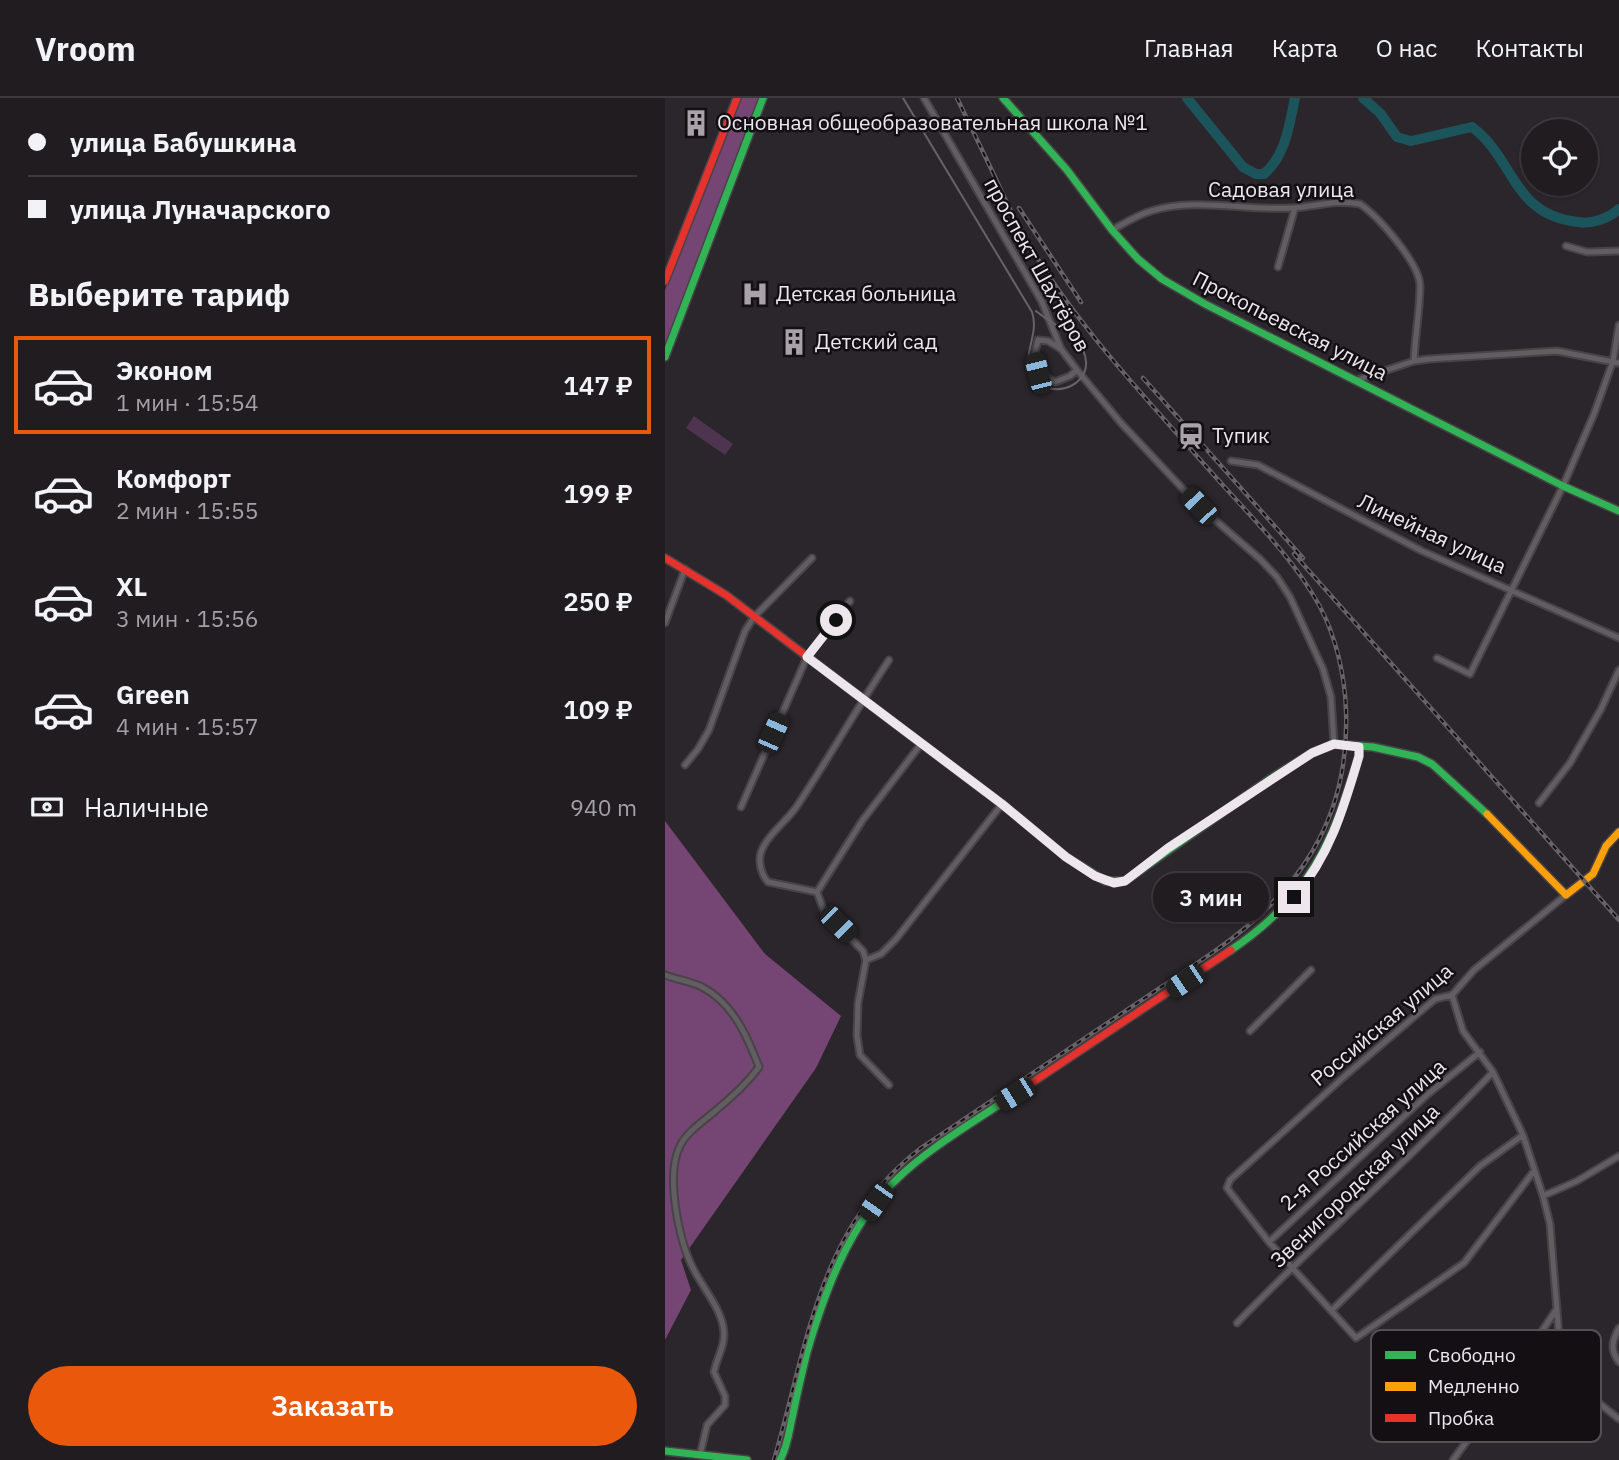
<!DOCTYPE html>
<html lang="ru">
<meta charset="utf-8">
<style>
:root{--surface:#201c20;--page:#282529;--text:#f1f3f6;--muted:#a2a1a5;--line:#3d3a3e;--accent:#ea580c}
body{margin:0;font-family:"IBM Plex Sans",sans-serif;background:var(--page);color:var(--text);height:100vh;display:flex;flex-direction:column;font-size:26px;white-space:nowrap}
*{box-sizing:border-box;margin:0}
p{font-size:23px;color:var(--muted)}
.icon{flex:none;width:38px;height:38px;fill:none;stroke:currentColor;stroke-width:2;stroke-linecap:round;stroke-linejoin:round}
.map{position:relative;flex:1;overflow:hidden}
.side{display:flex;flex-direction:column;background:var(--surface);width:665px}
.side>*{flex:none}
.guide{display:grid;align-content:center;height:154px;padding:0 28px;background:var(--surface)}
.tools{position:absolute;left:856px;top:21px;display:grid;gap:14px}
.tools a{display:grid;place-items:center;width:77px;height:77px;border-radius:50%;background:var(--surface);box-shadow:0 2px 5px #0004,0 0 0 2px var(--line);font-size:35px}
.end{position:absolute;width:32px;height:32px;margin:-16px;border:9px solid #ede7ed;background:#111;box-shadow:0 0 0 4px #111}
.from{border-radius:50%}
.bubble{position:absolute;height:49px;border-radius:24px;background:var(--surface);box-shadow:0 2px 5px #0004,0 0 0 2px var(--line);font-size:23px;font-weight:600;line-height:49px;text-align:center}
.car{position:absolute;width:21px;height:42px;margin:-21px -10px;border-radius:9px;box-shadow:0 0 5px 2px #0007;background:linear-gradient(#222 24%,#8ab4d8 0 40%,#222 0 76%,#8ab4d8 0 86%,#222 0)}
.guide b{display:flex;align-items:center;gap:24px;height:66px;font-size:26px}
.guide b+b{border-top:2px solid var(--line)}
.guide i{width:18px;height:18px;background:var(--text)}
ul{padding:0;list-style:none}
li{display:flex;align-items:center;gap:21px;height:98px;margin:0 14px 10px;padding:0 14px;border:4px solid transparent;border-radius:0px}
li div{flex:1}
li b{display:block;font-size:26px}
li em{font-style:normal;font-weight:600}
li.selected{border-color:var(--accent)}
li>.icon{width:63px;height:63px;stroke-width:1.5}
h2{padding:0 28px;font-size:32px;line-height:84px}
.pay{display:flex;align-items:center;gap:18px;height:77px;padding:0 28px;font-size:26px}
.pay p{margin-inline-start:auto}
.action{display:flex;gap:14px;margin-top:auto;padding:14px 28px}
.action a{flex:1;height:80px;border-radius:42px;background:var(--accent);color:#fff;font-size:28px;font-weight:600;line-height:80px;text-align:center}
header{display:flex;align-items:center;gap:42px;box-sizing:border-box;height:98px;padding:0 35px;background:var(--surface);border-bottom:2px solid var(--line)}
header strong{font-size:33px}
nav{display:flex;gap:38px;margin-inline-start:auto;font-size:24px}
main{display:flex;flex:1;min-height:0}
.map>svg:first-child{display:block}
.green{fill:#4e344e}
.forest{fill:#754574}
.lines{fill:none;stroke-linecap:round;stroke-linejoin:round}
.river{stroke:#1c545b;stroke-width:10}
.street-casing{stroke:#474347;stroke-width:9}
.fast-casing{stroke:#474347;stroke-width:10}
.slow-casing{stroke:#474347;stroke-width:10}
.jam-casing{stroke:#474347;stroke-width:10}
.street{stroke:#615d61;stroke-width:5}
.fast{stroke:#30b455;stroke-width:7}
.slow{stroke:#ff9f0a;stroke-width:7}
.jam{stroke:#e5322d;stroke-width:7}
.tram{stroke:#666266;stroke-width:2}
.rail-casing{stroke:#666266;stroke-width:4.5}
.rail{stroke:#130f13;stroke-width:2;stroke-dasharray:5;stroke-linecap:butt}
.route{stroke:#ede7ed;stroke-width:9}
.labels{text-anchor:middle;stroke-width:5;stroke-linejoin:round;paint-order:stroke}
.poi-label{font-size:21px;fill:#ede7ed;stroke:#130f13;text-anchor:start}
.street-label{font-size:21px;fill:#ede7ed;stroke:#130f13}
.key{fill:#130f13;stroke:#545054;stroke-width:2}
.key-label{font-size:19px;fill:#ede7ed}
</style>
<header>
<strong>Vroom</strong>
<nav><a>Главная</a><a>Карта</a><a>О нас</a><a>Контакты</a></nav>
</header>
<main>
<section class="side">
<div class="guide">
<b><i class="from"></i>улица Бабушкина</b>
<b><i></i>улица Луначарского</b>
</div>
<h2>Выберите тариф</h2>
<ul>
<li class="selected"><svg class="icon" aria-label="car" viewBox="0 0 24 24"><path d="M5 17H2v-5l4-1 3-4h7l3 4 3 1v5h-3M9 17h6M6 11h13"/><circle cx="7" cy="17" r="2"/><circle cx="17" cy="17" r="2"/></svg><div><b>Эконом</b><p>1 мин · 15:54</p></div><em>147 ₽</em></li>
<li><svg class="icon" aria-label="car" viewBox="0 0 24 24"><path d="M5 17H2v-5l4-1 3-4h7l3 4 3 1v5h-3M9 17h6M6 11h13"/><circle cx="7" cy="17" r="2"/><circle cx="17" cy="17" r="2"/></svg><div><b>Комфорт</b><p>2 мин · 15:55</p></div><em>199 ₽</em></li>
<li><svg class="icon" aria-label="car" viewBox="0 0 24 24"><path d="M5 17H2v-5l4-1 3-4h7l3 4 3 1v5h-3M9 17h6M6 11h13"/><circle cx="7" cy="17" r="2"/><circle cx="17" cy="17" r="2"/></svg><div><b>XL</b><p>3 мин · 15:56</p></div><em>250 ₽</em></li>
<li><svg class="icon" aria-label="car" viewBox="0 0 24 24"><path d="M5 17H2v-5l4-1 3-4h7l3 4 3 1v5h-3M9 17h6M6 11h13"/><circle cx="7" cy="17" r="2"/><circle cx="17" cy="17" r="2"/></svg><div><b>Green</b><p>4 мин · 15:57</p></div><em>109 ₽</em></li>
</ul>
<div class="pay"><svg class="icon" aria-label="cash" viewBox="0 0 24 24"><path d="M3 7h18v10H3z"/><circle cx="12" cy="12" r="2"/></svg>Наличные<p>940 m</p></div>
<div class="action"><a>Заказать</a></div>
</section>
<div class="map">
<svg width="954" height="1362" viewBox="0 0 954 1362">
<rect width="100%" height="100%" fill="#2b262b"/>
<path class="green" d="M29,318L68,346L60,357L21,330Z"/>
<path class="forest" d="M76,0H94L0,252V192Z
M0,723L100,856L176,918L151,970L16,1162L26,1192L0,1242Z"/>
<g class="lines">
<path class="river" d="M522,0L578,69L591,76H599C621,57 624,27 630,0
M698,0L715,15L732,39L746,43L807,29C850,61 847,117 913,124C927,126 943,121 954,111"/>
<defs>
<path id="street" d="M259,0L377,204L396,251L412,272L456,325L534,408L595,461L612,479L625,499L658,571L666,599L669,646
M447,132C460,125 472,117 486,113C531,99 580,113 626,110C649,109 672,101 695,106C714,119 754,165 755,187C755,212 750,238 749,263
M901,148L922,154L954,153
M613,169L630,110
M396,251L383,243L373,242L369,259L373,275L390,284L405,278L412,272
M692,282L749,263L764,261L892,253L954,265
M566,363L593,367L757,453L954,540
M0,525L20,471
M772,560L805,576L898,388L929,316L948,263L954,227
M20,667L33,651L44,632L80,533L89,519L147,460
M874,705L905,665L936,611L954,572
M76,709L142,559L185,503
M152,794L197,723L256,646
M201,862L216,856L231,841L337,706
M0,877C12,882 26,883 37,889C68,905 82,938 94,969C81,987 65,1000 49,1014C37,1024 22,1034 15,1048C0,1077 14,1144 29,1172C38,1190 54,1208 58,1228C62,1246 52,1258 49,1274L60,1298V1307L42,1327L35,1357
M787,897L798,933L828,974L858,1037L878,1098L885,1126L894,1238L904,1272L915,1290L954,1321
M585,933L646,872
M224,987L195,957L192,938L193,905L201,862L198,853L159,813L152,794L103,784C96,776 93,764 96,754C102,737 122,723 132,708C164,660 192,610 224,562
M869,1073L799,1165L691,1240L604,1144L562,1090L565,1082L682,976L770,901L787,897L809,872L901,797
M878,1098L912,1083L954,1058
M604,1144L763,996L815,954
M667,1212L815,1068L858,1037
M572,1225C655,1139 746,1061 828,974
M954,1230C947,1243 945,1252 954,1264
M788,1362L824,1313L891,1212"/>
<path id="fast" d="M338,0L402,72L447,132L473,161L497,181L540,206L898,388L954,413
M0,259L98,0
M228,624L337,706L401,759L440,783H460L605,681L647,655L669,646L708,649L753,659L767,666L822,716
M566,852C645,799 667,746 694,658V649
M0,1353L82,1362
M115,1362C123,1348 124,1332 128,1316C132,1295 137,1275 142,1254C160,1193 184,1126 232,1081C262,1052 299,1030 335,1006"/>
<path id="slow" d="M822,716L901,797L928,776L941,748L954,734"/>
<path id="jam" d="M0,183L72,0
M0,460L61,497L228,624
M335,1006L566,852"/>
</defs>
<use href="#street" class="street-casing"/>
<use href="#fast" class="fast-casing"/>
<use href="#slow" class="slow-casing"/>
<use href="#jam" class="jam-casing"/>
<use href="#street" class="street"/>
<use href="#fast" class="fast"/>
<use href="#slow" class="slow"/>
<use href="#jam" class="jam"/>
<path class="tram" d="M238,0L367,214C375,238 355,257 367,281C390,304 433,285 418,252C409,235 385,225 371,213"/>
<defs>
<path id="rail" d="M292,0L331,81
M354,110L416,204
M478,280L638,460
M629,456L954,822
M109,1362C143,1246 153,1129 256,1050L547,855C633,796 685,722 681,613C680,578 671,538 654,507C627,458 584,417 547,375C481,300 407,223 357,135C346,115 337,94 327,73"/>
</defs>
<use href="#rail" class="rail-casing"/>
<use href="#rail" class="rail"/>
</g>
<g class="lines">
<path class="route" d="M171,522L142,559L337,706L401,759L430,778L449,785L460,783L503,750L647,655L669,646L694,649V658C679,709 665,758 629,799"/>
</g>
<defs>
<symbol id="building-bare" viewBox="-9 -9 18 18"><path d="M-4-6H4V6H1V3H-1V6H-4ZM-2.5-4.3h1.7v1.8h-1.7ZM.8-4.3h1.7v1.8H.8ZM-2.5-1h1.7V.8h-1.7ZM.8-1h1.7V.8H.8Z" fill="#a9a3a9" stroke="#130f13" stroke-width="2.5" paint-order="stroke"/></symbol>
<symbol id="hospital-bare" viewBox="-9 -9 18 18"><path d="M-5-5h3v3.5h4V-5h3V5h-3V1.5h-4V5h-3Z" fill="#a9a3a9" stroke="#130f13" stroke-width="2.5" paint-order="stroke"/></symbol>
<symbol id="station-bare" viewBox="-9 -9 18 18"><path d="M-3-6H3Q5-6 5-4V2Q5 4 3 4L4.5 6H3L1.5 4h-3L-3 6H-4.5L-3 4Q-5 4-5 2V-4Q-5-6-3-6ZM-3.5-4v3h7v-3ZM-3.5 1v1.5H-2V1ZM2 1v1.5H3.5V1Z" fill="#a9a3a9" stroke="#130f13" stroke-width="2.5" paint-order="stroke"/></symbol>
</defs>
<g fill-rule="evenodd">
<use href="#building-bare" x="12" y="6" width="38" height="38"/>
<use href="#hospital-bare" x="71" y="177" width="38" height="38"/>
<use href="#building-bare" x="110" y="225" width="38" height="38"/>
<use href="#station-bare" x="507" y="319" width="38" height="38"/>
</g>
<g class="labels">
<g class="poi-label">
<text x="52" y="32">Основная общеобразовательная школа №1</text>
<text x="111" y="203">Детская больница</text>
<text x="150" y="251">Детский сад</text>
<text x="547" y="345">Тупик</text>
</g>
<g class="street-label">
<text x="616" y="99">Садовая улица</text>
<text transform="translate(372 167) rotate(61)" y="7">проспект Шахтёров</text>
<text transform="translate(625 228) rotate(27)" y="7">Прокопьевская улица</text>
<text transform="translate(767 436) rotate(25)" y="7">Линейная улица</text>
<text transform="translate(717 927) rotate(-40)" y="7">Российская улица</text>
<text transform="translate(698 1037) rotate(-42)" y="7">2-я Российская улица</text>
<text transform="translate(690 1088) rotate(-44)" y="7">Звенигородская улица</text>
</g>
</g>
<rect x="706" y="1232" width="230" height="112" rx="10" class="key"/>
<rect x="720" y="1253" width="31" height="8" fill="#30b455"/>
<rect x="720" y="1284" width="31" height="9" fill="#ff9f0a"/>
<rect x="720" y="1316" width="31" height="8" fill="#e5322d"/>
<g class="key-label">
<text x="763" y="1264">Свободно</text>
<text x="763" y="1295">Медленно</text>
<text x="763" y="1327">Пробка</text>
</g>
</svg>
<div class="tools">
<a><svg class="icon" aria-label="locate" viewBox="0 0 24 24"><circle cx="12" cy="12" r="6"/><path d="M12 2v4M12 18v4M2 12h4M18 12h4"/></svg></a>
</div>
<i class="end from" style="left:171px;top:522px"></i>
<i class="end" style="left:629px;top:799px"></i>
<div class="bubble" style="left:488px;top:775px;width:116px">3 мин</div>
<i class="car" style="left:373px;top:275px;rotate:346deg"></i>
<i class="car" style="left:534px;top:408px;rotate:317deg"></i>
<i class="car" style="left:108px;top:635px;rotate:24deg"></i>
<i class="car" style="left:173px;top:826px;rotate:135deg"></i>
<i class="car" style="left:520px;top:883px;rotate:236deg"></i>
<i class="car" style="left:350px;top:996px;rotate:238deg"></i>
<i class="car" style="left:211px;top:1104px;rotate:215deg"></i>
</div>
</main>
